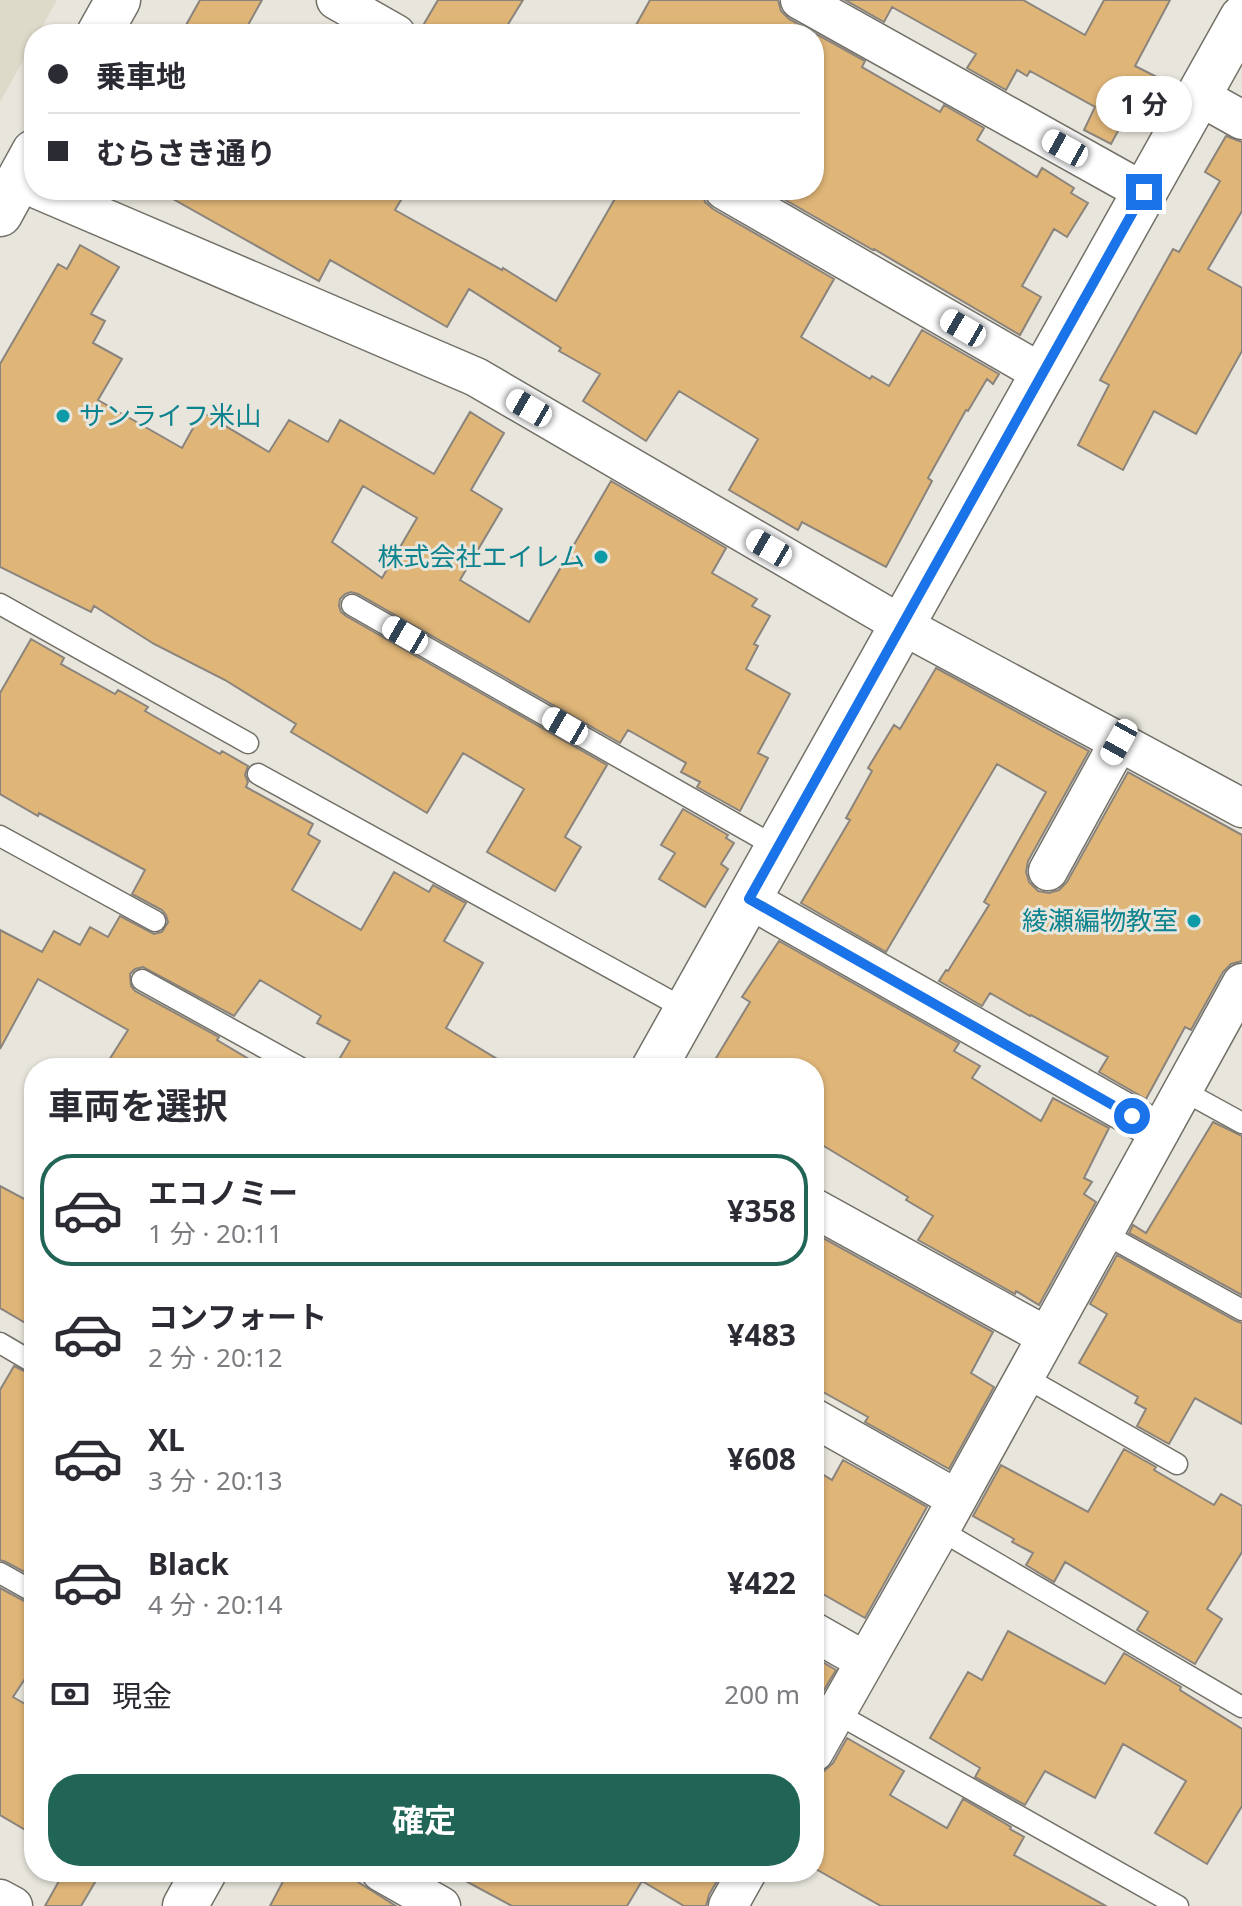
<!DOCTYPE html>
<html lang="ja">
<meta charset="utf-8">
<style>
:root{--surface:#fff;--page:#f2f2f3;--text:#2b2b33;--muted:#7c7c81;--line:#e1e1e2;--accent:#216556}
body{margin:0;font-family:"Noto Sans","Noto Sans JP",sans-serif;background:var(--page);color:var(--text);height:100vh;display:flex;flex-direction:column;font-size:30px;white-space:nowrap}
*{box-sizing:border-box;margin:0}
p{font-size:26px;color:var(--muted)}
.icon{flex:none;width:44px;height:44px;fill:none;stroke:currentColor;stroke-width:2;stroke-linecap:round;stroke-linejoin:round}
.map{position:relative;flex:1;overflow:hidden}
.sheet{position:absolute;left:24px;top:1058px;width:800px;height:824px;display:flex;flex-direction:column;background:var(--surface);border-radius:32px;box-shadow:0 2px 6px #0004}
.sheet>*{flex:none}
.hud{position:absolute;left:24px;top:24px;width:800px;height:176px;border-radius:32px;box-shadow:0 2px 6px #0004;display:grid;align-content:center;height:176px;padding:0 24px;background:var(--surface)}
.end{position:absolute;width:36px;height:36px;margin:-18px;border:10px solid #1a73e8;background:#fff;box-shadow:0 0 0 4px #fff}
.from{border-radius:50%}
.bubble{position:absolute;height:56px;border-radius:28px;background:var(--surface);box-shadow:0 2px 6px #0004;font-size:26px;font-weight:700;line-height:56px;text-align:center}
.car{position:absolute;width:24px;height:48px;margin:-24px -12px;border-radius:10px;box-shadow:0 0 6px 2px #0007;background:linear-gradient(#fff 24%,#345 0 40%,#fff 0 76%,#345 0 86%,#fff 0)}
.hud b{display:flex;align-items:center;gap:28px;height:76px;font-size:30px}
.hud b+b{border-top:2px solid var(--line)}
.hud i{width:20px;height:20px;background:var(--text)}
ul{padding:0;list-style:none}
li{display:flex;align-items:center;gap:24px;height:112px;margin:0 16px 12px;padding:0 8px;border:4px solid transparent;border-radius:32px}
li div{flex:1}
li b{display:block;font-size:30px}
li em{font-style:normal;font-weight:700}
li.current{border-color:var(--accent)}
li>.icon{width:72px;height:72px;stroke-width:1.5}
h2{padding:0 24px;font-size:36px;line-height:96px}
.pay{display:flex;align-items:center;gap:20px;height:88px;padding:0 24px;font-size:30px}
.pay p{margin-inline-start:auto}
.button{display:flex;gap:16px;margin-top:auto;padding:16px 24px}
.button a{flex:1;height:92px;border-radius:32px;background:var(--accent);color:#fff;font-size:32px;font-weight:700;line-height:92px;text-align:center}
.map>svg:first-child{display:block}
.built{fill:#dddac9}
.building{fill:#dfb578;stroke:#8a847d;stroke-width:2;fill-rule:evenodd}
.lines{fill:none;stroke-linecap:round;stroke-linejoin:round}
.service-casing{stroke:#727067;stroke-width:23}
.minor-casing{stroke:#727067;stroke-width:41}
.tertiary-casing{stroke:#727067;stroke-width:47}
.service{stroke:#fff;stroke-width:20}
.minor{stroke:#fff;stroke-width:38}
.tertiary{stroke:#fff;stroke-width:44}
.route{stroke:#1a73e8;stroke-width:10}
.culture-dot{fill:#0f9aa8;stroke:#e8e6dc;stroke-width:3}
.labels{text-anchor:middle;stroke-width:6;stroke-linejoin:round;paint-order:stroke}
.culture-label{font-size:26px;fill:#0d838f;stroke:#e8e6dc;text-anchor:end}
</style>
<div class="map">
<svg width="1242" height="1906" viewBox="0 0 1242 1906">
<rect width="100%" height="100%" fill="#e8e6dc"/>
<path class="built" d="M0,0H57L38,34H34V41L0,102Z"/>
<path class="building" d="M200,0H262L243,34H181Z
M438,0H523L502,34H418Z
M650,0H778L781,11L789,19L865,61L862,67L940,112L944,105L984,128L977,140L1037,177L1042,168L1074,188L1071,193L1088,203L1067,237L1054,229L1022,286L1041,297L1020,335L874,249L873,250L768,190H814V34H631Z
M845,0H1023L1085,35L1104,0H1170L1135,66L1157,77L1133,124L1124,120L1111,144L1084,130L1095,107L1030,71L1027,76L1017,70L1006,90L967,68L976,54L892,7L884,22Z
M1226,136L1242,142V211L1208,269L1242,288V351L1196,434L1154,411L1123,470L1078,445L1109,385L1100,380L1173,249L1179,252L1220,181L1205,172Z
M157,190H407L395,210L502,270L503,268L556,301L620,190H702L705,202L713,209L834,279L801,337L870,379L872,376L889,386L922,330L999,374L993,384L987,379L968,411L966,410L928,478L932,481L886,567L802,522L798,530L729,490L758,439L679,391L646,441L583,401L600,374L559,351L561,348L469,289L447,327L330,260L319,281Z
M80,245L119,267L91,314L105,321L93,343L122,359L98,400L182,448L202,412L269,452L289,420L328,442L340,420L434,474L470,412L504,433L471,490L502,509L460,580L529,622L611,481L726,548L712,573L757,599L752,606L770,616L754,644L758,646L746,669L790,694L758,753L768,758L740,811L697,787L700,782L681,772L686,763L628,730L620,743L358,594L351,592L345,594L340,599L339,606L341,612L346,616L607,765L565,837L581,847L555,891L487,852L524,789L463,753L427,813L291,732L296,724L225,680L154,644L94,606L91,612L0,567V364L58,264L67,269ZM363,486L417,518L382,578L332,542Z
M31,639L64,658L61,664L115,694L118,690L148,707L145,711L220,754L222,751L248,766L245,775L248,782L246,787L313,824L308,834L320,841L292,890L361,930L394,872L429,892L433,885L466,903L444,941L483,963L446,1028L512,1068H334L350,1041L317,1023L321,1016L260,980L234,1016L143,967L135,969L130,974L131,986L135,991L219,1037L217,1040L264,1068H104L128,1030L38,979L0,1049V930L42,952L54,931L80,945L90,927L108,937L120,916L154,934L162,932L168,922L166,915L162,910L132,894L145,870L39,813L38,816L0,794V693Z
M936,668L1089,751L1028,861L1026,872L1029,882L1038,891L1049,893L1059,890L1067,882L1128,772L1242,835V961L1231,964L1223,972L1191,1030L1185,1027L1146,1099L1099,1072L1108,1057L1031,1015L1030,1016L990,993L982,1006L939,981L946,970L948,971L989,905L984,902L1046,792L997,764L886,952L801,903L850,820L846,818L872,771L868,768L894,725L900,729Z
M683,809L728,835L726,838L734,843L721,864L728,869L705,907L659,879L675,853L661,845Z
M779,941L959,1043L954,1051L980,1066L972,1078L1041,1121L1053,1098L1109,1128L1084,1178L1092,1182L1084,1194L1096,1202L1039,1305L1016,1291L1015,1294L918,1240L933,1216L906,1200L908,1197L814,1140V1068H710L750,1002L742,997Z
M1213,1122L1242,1136V1295L1129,1233L1133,1225L1146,1233Z
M0,1186L34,1204V1328L0,1308Z
M814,1233L993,1332L971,1373L994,1387L949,1469L865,1422L868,1417L814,1387Z
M1117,1255L1236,1321L1242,1323V1424L1195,1398L1169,1444L1137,1426L1146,1409L1135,1403L1138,1397L1079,1363L1107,1314L1090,1304Z
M14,1366L34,1376V1577L6,1562L0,1560V1390Z
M1124,1449L1156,1467L1154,1470L1214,1505L1221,1494L1242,1506V1552L1207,1609L1222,1619L1195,1664L1137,1630L1148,1612L1065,1562L1054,1582L1026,1565L1033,1553L1012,1542L1014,1539L973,1516L1001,1465L1088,1512Z
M843,1460L927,1507L865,1618L814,1589V1469L832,1480Z
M0,1588L28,1603L34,1605V1665L13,1697L34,1709V1835L0,1815Z
M1008,1631L1105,1684L1124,1653L1181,1687L1180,1690L1242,1729V1806L1207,1864L1155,1833L1186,1781L1123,1744L1095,1798L1045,1771L1025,1805L975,1777L980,1768L930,1738L968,1672L982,1680Z
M814,1657L836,1670L814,1707Z
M847,1738L904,1771L890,1795L947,1828L963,1799L1011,1827L1010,1829L1024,1837L1014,1855L1106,1906H881L814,1868V1774L824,1771L833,1763Z
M64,1872H101L81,1906H45Z
M288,1872H342L396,1906H270Z
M449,1872H722L709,1895L706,1906H684L642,1881L627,1906H512Z"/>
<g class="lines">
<defs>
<path id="service" d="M0,604L248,743
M352,605L778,848
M258,774L687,1010
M0,836L155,921
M142,980L301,1068
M1182,1090L1242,1123
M1103,1233L1242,1310
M0,1343L34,1363
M1023,1376L1177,1464
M940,1530L1242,1707
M0,1573L34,1592
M836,1713L1178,1906"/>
<path id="minor" d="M336,0L396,34
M800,0L1144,192
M1199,96L1242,120
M39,190L476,377L902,625L1242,808
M724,190L1043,374
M1048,871L1119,742
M749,899L1160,1132
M814,1208L1046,1336
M814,1418L957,1499
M814,1632L865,1661
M814,1752L940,1530L1242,983
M381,1872L441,1906
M0,1899L13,1906
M728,1906L747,1872"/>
<path id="tertiary" d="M99,34L118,0
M0,214L34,152
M654,1068L1242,18
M185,1906L204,1872"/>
</defs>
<use href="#service" class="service-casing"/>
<use href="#minor" class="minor-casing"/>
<use href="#tertiary" class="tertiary-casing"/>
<use href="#service" class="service"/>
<use href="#minor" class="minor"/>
<use href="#tertiary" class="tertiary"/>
</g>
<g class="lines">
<path class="route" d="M1132,1116L749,899L1144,192"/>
</g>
<g class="culture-dot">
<circle cx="63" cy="416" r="8"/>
<circle cx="601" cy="557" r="8"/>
<circle cx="1194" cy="921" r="8"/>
</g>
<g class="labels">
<g class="culture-label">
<text x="79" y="425" text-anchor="start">サンライフ米山</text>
<text x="585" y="566">株式会社エイレム</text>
<text x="1178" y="930">綾瀬編物教室</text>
</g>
</g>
</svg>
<i class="end from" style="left:1132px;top:1116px"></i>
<i class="end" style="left:1144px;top:192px"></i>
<div class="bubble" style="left:1096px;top:76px;width:96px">1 分</div>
<i class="car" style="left:1065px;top:148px;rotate:299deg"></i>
<i class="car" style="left:963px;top:328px;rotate:300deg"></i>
<i class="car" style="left:529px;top:408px;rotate:300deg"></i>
<i class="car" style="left:769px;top:548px;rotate:300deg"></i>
<i class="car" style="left:405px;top:635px;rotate:300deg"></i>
<i class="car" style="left:565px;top:726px;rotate:300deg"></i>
<i class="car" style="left:1119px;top:742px;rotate:209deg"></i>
<div class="hud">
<b><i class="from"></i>乗車地</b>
<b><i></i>むらさき通り</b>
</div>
<section class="sheet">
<h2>車両を選択</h2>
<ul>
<li class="current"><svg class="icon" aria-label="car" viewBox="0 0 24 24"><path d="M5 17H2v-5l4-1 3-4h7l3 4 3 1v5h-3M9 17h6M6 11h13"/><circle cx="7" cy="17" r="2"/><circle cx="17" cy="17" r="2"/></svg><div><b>エコノミー</b><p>1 分 · 20:11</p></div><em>¥358</em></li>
<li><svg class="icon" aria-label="car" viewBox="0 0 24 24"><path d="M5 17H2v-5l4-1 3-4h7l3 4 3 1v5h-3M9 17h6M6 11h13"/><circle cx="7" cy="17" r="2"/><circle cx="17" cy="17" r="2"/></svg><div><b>コンフォート</b><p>2 分 · 20:12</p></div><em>¥483</em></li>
<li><svg class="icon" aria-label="car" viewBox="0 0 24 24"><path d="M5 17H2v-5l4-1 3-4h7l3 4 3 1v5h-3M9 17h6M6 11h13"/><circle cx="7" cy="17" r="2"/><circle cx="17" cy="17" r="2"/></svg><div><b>XL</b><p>3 分 · 20:13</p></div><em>¥608</em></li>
<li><svg class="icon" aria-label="car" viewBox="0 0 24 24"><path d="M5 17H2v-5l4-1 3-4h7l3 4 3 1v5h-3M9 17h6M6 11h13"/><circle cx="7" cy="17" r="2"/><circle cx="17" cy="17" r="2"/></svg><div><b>Black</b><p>4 分 · 20:14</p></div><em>¥422</em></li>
</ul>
<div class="pay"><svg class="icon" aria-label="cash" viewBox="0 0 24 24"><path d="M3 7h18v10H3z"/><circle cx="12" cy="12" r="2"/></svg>現金<p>200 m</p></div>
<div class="button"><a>確定</a></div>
</section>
</div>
